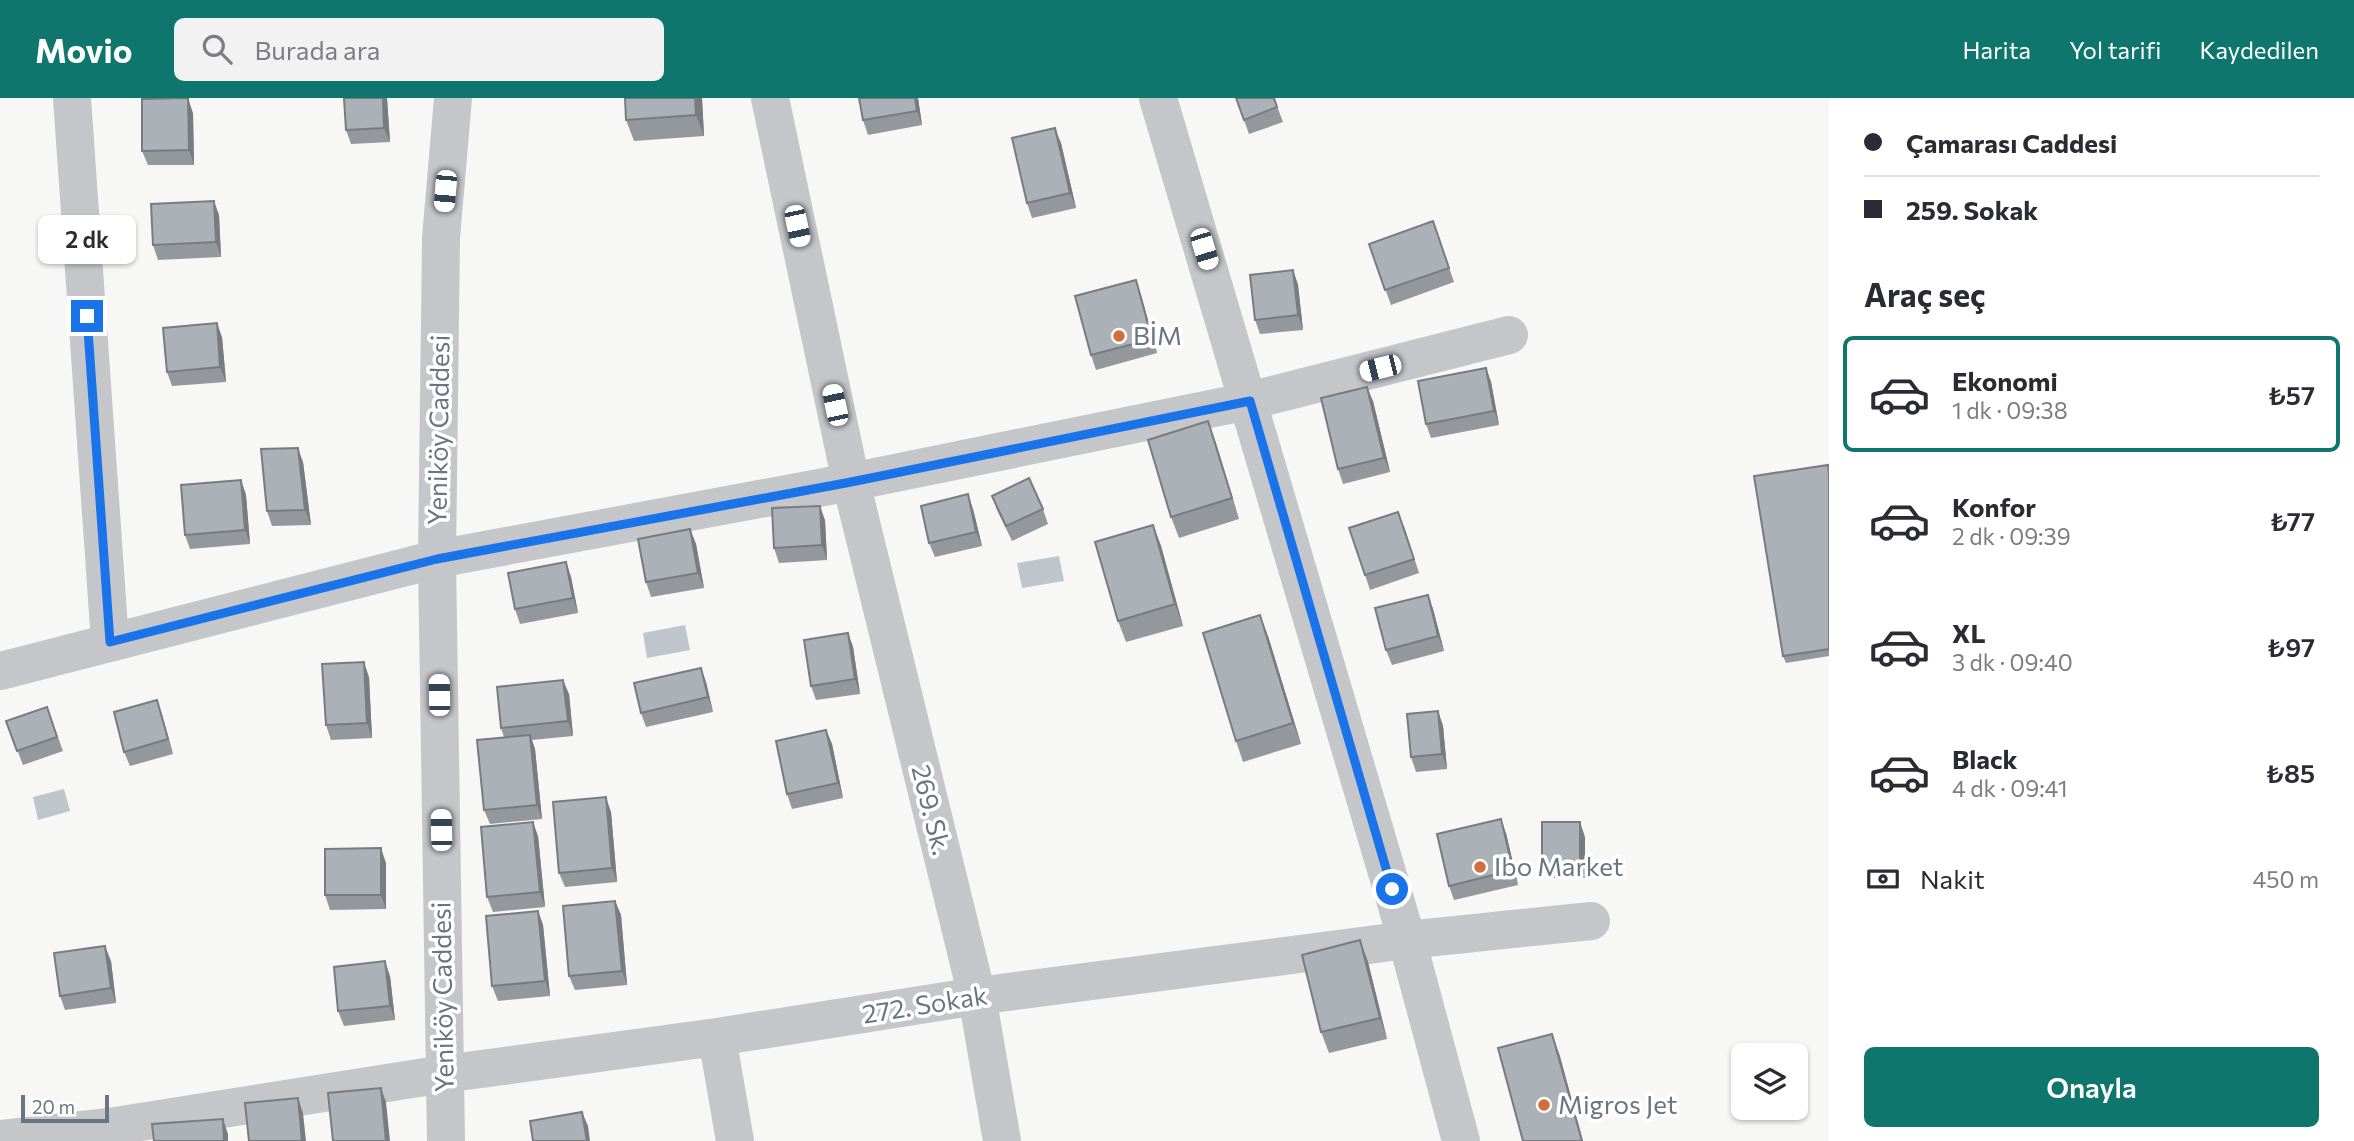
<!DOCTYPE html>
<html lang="tr">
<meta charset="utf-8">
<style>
:root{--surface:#fff;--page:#f2f2f3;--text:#2b2b33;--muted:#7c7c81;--line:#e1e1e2;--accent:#0f766e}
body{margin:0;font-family:Commissioner,sans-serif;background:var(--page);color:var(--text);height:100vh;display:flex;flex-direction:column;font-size:26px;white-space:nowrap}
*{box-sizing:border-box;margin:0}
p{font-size:23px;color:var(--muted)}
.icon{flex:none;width:38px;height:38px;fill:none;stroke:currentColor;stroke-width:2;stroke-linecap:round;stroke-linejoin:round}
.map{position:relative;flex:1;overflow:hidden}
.drawer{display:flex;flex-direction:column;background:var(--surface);width:525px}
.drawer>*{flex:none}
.hud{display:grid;align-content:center;height:154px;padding:0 35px;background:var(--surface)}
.fabs{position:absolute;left:1731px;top:945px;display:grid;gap:14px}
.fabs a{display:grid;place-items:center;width:77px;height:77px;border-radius:10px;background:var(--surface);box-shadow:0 2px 5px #0004;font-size:35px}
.scale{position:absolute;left:21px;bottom:18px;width:88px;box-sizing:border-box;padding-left:7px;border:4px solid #6a7583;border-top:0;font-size:19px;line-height:24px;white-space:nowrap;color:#6a7583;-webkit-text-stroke:5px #fff;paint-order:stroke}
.end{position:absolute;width:32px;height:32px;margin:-16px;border:9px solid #1a73e8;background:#fff;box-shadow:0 0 0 4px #fff}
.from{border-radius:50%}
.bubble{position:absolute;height:49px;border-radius:10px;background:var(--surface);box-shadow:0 2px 5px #0004;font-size:23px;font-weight:600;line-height:49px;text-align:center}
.car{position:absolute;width:21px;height:42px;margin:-21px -10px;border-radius:9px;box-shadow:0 0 5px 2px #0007;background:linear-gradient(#fff 24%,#345 0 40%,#fff 0 76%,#345 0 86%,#fff 0)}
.hud b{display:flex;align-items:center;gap:24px;height:66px;font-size:26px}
.hud b+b{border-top:2px solid var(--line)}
.hud i{width:18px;height:18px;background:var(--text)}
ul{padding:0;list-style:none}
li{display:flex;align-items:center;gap:21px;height:116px;margin:0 14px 10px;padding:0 21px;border:4px solid transparent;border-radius:10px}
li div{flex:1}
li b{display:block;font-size:26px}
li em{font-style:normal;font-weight:600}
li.selected{border-color:var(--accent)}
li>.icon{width:63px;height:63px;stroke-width:1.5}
h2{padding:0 35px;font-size:32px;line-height:84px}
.pay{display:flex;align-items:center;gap:18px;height:77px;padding:0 35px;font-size:26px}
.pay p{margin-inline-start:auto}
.button{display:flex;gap:14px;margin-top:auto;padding:14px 35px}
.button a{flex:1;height:80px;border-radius:10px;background:var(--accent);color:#fff;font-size:28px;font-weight:600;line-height:80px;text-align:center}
header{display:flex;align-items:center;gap:42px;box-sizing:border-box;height:98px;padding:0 35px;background:var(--accent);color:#fff}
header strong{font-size:33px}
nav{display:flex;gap:38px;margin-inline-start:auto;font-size:24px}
.search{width:490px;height:63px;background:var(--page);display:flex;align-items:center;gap:18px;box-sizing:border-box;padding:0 24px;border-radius:10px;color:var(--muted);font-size:26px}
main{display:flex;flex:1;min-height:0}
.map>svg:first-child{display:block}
.water{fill:#bec5cb}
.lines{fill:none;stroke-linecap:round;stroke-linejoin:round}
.minor{stroke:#c4c6ca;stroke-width:38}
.wall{fill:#94989d}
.shaded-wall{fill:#787c80}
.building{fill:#acb1b7;stroke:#787c80;stroke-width:2}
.route{stroke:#1a73e8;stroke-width:9}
.poi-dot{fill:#d16e3b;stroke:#fff;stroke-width:2.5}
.labels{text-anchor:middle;stroke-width:7;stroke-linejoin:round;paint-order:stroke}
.poi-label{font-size:26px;fill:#6a7583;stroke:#fff;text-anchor:start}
.street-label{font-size:26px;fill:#6a7583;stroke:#fff}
</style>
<header>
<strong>Movio</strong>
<div class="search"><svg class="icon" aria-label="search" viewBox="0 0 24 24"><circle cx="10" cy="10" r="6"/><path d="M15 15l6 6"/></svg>Burada ara</div>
<nav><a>Harita</a><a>Yol tarifi</a><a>Kaydedilen</a></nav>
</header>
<main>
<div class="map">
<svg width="1829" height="1043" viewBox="0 0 1829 1043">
<rect width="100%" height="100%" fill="#f7f7f5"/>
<path class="water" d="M1059,458L1064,483L1022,490L1017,465Z
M685,527L690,552L647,560L643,535Z
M64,691L70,713L38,722L33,699Z"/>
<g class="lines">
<path class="minor" d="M72,0L110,544
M770,0L851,384L977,898L1002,1043
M1158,0L1407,842L1461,1043
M0,573L437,461L851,384L1249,303L1509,237
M717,939L735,1043
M0,1041L109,1029L444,976L717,939L977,898L1407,842L1591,823
M446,1043L437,461L441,140L453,0"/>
</g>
<path class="wall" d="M387,0L390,44L351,46L346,32Z
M702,0L704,38L634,43L626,22Z
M918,0L922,27L868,37L863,22Z
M1236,0H1274L1283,24L1249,36Z
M193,15L194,67H148L142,53Z
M1061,45L1076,110L1032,120L1027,105Z
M219,117L221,159L158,162L153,147Z
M1433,123L1454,184L1391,207L1369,146Z
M1293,172L1298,187L1303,232L1260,236L1255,222Z
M1141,197L1157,255L1096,272L1091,257Z
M222,239L226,284L172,288L167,274Z
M1486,270L1491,284L1499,327L1431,340L1426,326Z
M1373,303L1390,374L1343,386L1338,371Z
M1208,323L1239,421L1179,440L1171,419Z
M303,364L311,427L272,428L267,413Z
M1829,371V558L1786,565L1783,558Z
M241,382L246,397L250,446L190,451L185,437Z
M992,398L1043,411L1048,426L1012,443L997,412Z
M973,411L982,448L935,459L929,445Z
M825,422L827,462L779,465L774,450Z
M1153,427L1161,448L1183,528L1126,544L1118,523Z
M1404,428L1419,475L1370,492L1365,477Z
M690,431L696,446L704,490L651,499L646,484Z
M566,464L571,479L578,515L520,526L515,511Z
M1428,497L1433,511L1444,553L1392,567L1386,552Z
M848,535L853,549L860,596L816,602L811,588Z
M1268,538L1301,646L1243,664L1236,643Z
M369,579L372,640L331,642L326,627Z
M706,584L713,614L646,629L641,615Z
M569,596L573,638L532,642L535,651L542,721L490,726L484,712L504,639L501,630Z
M157,602L162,617L173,656L130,668L124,654Z
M47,609L63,653L23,667L6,623Z
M1438,613L1443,628L1447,671L1416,674L1411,659Z
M826,632L832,646L843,700L792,711L787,696Z
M611,714L617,784L565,789L559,775Z
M1506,735L1518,787L1454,802L1449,788Z
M538,738L545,809L493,814L487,799Z
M1585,739V780H1547L1542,765Z
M386,765V811L330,812L325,797Z
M615,803L621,817L627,887L575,892L569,878Z
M538,813L543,827L550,898L498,903L492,888Z
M1360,842L1368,864L1387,941L1329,955L1321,934Z
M111,863L116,905L65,912L60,898Z
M390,878L395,922L344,928L338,913Z"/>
<path class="shaded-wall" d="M188,0L193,15L194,67L189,52Z
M383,0H387L390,44L384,30Z
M695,0H702L704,38L696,17Z
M915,0H918L922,27L917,13Z
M1055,30L1061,45L1076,110L1070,95Z
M214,103L219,117L221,159L216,144Z
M1293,172L1298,187L1303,232L1298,217Z
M1136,182L1141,197L1157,255L1152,241Z
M217,225L222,239L226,284L220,269Z
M1486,270L1491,284L1499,327L1494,313Z
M1367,289L1373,303L1390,374L1384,360Z
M1208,323L1216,345L1239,421L1232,400Z
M298,350L303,364L311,427L305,412Z
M241,382L246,397L250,446L245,432Z
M968,396L973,411L982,448L976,434Z
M820,408L825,422L827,462L822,447Z
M1153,427L1161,448L1183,528L1175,506Z
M690,431L696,446L704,490L698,475Z
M566,464L571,479L578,515L573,500Z
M1428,497L1433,511L1444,553L1438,538Z
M1260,517L1268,538L1301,646L1293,625Z
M848,535L853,549L860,596L855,581Z
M364,564L369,579L372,640L367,625Z
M701,570L706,584L713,614L708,599Z
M563,582L569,596L573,638L568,623Z
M157,602L162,617L173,656L168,641Z
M1438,613L1443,628L1447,671L1442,656Z
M826,632L832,646L843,700L838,685Z
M530,637L535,651L542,721L537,707Z
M606,699L611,714L617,784L612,770Z
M1501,721L1506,735L1518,787L1513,772Z
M533,724L538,738L545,809L540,794Z
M1580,724L1585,739V780L1580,766Z
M381,750L386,765V811L381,797Z
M615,803L621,817L627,887L622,873Z
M538,813L543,827L550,898L545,883Z
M1360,842L1368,864L1387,941L1380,920Z
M105,848L111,863L116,905L111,890Z
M385,863L390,878L395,922L390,908Z
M1552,936L1560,958L1583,1043H1582Z
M381,990L386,1004L390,1043H386Z
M298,1000L303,1015L306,1043H302Z
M582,1014L588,1028L590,1043H587Z
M223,1021L228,1036V1043H224Z"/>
<path class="building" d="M188,0L189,52L142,53V1Z
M344,0H383L384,30L346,32Z
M625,0H695L696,17L626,22Z
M859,0H915L917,13L863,22Z
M1236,0H1274L1277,9L1244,22Z
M1055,30L1070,95L1027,105L1012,40Z
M214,103L216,144L153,147L151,106Z
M1433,123L1449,170L1385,192L1369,146Z
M1293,172L1298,217L1255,222L1250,177Z
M1136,182L1152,241L1091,257L1075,198Z
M217,225L220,269L167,274L163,230Z
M1486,270L1494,313L1426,326L1418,283Z
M1367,289L1384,360L1338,371L1321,300Z
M1208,323L1232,400L1171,419L1148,342Z
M298,350L305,412L267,413L261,351Z
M1828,367L1829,376V551L1783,558L1754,378Z
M1029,380L1043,411L1006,428L992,398Z
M241,382L245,432L185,437L181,387Z
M968,396L976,434L929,445L921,408Z
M820,408L822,447L774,450L772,410Z
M1398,414L1414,461L1365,477L1349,430Z
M1153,427L1175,506L1118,523L1095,444Z
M690,431L698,475L646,484L638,441Z
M566,464L573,500L515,511L508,475Z
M1428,497L1438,538L1386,552L1375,510Z
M1260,517L1293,625L1236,643L1203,535Z
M848,535L855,581L811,588L804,542Z
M364,564L367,625L326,627L322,566Z
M701,570L708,599L641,615L634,585Z
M563,582L568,623L501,630L497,589Z
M157,602L168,641L124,654L114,614Z
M47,609L57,639L17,653L6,623Z
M1438,613L1442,656L1411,659L1407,616Z
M826,632L838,685L787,696L776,643Z
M530,637L537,707L484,712L477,642Z
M606,699L612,770L559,775L553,704Z
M1501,721L1513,772L1449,788L1437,736Z
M533,724L540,794L487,799L481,729Z
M1542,724H1580V766L1542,765Z
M381,750V797H325V751Z
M615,803L622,873L569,878L563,808Z
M538,813L545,883L492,888L486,818Z
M1360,842L1380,920L1321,934L1302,857Z
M105,848L111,890L60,898L54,855Z
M385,863L390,908L338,913L334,869Z
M1552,936L1582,1043H1523L1498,950Z
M381,990L386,1043H333L328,995Z
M298,1000L302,1043H249L245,1005Z
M582,1014L587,1043H533L530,1023Z
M223,1021L224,1043H154L152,1026Z"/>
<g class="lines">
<path class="route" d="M87,218L110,544L437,461L851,384L1250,303L1392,791"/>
</g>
<g class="poi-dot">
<circle cx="1119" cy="238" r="7"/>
<circle cx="1480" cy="769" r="7"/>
<circle cx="1544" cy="1007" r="7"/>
</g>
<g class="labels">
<g class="poi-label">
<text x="1133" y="247">BİM</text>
<text x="1494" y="778">Ibo Market</text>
<text x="1558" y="1016">Migros Jet</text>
</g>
<g class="street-label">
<text transform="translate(439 332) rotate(-89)" y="9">Yeniköy Caddesi</text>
<text transform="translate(931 712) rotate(76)" y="9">269. Sk.</text>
<text transform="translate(443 899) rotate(-91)" y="9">Yeniköy Caddesi</text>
<text transform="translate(925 907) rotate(-9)" y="9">272. Sokak</text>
</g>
</g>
</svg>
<div class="fabs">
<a><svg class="icon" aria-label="layers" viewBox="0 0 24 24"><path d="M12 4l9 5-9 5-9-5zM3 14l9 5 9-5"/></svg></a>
</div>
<div class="scale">20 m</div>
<i class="end from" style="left:1392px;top:791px"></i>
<i class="end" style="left:87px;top:218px"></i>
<div class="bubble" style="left:38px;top:117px;width:98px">2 dk</div>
<i class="car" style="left:445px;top:93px;rotate:185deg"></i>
<i class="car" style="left:797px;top:128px;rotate:168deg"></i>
<i class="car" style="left:1204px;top:151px;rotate:163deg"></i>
<i class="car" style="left:1380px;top:270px;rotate:256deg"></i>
<i class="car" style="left:835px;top:307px;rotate:348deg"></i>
<i class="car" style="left:439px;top:597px;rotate:359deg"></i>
<i class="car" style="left:441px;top:732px;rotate:359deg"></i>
</div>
<section class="drawer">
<div class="hud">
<b><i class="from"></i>Çamarası Caddesi</b>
<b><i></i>259. Sokak</b>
</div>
<h2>Araç seç</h2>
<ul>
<li class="selected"><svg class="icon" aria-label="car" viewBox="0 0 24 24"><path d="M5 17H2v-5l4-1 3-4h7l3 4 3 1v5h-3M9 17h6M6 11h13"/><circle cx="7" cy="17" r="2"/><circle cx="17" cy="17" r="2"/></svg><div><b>Ekonomi</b><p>1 dk · 09:38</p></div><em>₺57</em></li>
<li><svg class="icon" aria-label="car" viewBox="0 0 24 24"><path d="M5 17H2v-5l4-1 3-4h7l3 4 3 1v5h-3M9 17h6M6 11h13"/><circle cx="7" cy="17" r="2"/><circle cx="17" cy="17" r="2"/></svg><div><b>Konfor</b><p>2 dk · 09:39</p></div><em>₺77</em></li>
<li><svg class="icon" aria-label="car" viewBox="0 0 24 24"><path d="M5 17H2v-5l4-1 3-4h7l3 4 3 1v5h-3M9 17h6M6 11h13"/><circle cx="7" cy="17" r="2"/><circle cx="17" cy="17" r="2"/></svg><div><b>XL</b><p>3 dk · 09:40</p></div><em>₺97</em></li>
<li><svg class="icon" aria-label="car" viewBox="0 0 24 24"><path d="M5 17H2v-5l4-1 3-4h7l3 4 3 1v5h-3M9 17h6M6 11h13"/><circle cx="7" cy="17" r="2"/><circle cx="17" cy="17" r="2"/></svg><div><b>Black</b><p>4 dk · 09:41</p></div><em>₺85</em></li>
</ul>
<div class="pay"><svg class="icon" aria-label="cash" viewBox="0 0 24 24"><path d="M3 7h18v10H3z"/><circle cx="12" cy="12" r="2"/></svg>Nakit<p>450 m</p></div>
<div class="button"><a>Onayla</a></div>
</section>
</main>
